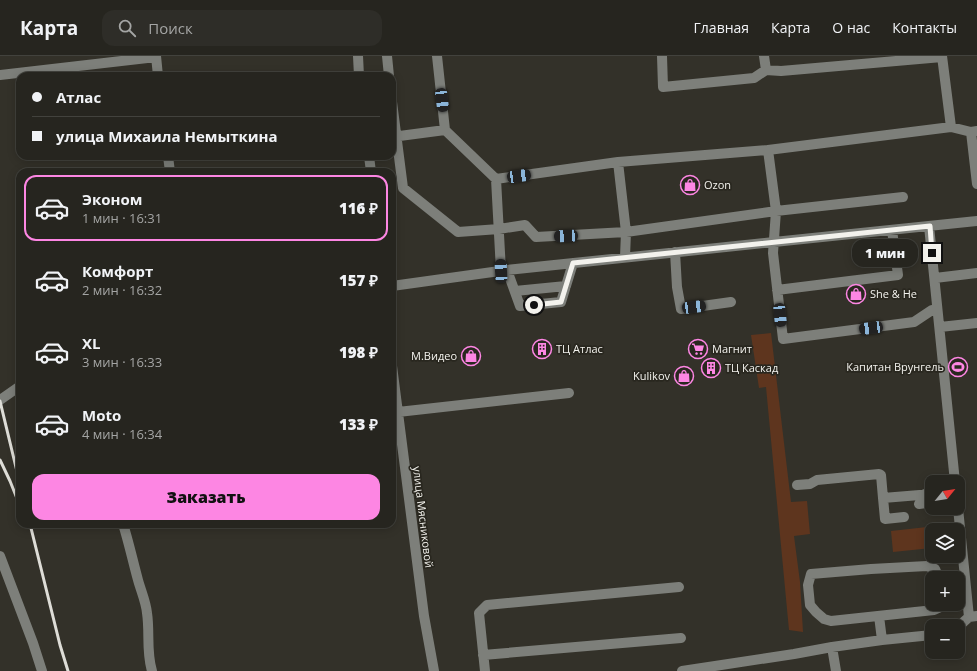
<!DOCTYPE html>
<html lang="ru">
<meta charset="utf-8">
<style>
:root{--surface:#26251f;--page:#2e2d28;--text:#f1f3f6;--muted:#a4a5a4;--line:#42423d;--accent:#fd86e3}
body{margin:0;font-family:"Open Sans",sans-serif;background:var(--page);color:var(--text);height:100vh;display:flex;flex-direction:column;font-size:15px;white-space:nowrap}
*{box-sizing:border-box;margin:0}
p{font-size:13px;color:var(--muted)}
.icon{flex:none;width:22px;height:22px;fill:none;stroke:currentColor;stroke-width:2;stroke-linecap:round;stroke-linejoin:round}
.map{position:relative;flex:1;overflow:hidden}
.side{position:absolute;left:16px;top:112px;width:380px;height:360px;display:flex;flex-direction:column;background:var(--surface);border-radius:12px;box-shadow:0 2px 10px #0003,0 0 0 1px var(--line)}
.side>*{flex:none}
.guide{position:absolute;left:16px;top:16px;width:380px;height:88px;border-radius:12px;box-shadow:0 2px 10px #0003,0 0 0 1px var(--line);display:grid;align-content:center;height:88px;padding:0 16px;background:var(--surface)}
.needle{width:26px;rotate:60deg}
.fabs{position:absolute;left:925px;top:419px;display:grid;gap:8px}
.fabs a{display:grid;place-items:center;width:40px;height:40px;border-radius:8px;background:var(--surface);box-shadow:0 2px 10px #0003,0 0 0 1px var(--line);font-size:20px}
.end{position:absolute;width:18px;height:18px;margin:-9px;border:5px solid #f3f2ed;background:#111;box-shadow:0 0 0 2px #111}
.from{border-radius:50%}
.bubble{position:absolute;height:28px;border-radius:12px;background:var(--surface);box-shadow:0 2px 10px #0003,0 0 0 1px var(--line);font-size:13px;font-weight:800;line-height:28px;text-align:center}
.car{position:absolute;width:12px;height:24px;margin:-12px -6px;border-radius:5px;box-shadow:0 0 3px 1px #0007;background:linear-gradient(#222 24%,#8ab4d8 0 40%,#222 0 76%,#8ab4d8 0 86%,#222 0)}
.guide b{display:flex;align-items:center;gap:14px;height:38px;font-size:15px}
.guide b+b{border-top:1px solid var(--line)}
.guide i{width:10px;height:10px;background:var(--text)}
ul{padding:7px 0 0;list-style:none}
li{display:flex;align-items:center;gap:12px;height:66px;margin:0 8px 6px;padding:0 8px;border:2px solid transparent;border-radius:12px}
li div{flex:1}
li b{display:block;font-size:15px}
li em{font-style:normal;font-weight:800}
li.selected{border-color:var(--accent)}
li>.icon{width:36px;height:36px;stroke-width:1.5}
.cta{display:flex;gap:8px;margin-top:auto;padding:8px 16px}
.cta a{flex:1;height:46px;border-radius:12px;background:var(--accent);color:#111;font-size:16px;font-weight:800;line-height:46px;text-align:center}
header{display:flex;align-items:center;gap:24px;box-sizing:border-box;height:56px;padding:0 20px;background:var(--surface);border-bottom:1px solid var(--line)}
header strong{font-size:19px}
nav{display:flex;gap:22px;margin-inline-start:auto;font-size:14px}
.search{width:280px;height:36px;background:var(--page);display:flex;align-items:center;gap:10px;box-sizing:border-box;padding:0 14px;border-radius:12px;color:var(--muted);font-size:15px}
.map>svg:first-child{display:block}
.green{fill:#5e351e}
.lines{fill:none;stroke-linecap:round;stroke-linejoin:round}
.minor{stroke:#7d7f7a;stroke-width:10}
.rail{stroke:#deddd7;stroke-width:3}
.route{stroke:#f3f2ed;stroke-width:5}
.labels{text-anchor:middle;stroke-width:3.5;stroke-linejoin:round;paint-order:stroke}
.poi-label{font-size:11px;fill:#f3f2ed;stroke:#29271f;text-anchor:start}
.street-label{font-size:11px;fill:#f3f2ed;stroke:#29271f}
</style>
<header>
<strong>Карта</strong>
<div class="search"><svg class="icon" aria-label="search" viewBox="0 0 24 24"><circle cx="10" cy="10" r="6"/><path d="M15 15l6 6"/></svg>Поиск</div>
<nav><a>Главная</a><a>Карта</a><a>О нас</a><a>Контакты</a></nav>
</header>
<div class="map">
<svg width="977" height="615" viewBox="0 0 977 615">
<rect width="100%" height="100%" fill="#333129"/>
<path class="green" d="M771,277L791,446L807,445L810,478L794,480L800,526L803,576L789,574L766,331L759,332L751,279Z
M936,470V474H932V492L893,496L891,475Z"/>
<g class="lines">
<path class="minor" d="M156,0L158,20
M358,0L359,20
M387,0L389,20
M662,0L663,31L754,22L766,14
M764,0L766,14L781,15L942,1
M942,0L951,71
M0,19L156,1
M392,46L403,132L458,176L499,173L525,169L536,181L626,176L776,155L903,141
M445,74L496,123L618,106L768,94
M977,75L971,76L977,128
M392,81L445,74L437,0
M168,100L170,116
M369,100L371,116
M618,106L626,176L625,201
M496,123L501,215
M929,170L955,426
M675,196L677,231L681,253L731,246
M507,214L520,250L561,246L573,207
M935,222L977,217
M392,230L507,214L774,186L977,165
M777,234L898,219L892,174
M515,235L566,230
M932,254L914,266L783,283L773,197L776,155L768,94L951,71L971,76
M940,271L977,267
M392,310L424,560L434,615
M0,344L20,330
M398,356L569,337
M797,429L810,428L817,424L879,418L881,419L883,442L932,438
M883,442L885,463L904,461
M919,448L926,447L925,438
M958,452L969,561
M123,468C129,487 133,506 138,524C141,535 146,546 147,557C150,576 146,596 152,615
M0,500L33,587L42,615
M939,522L935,513L927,510L871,513L811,518L808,529L810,549L816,556L824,563L831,565L934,554L943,550V548
M879,560L882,584
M958,571L969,561L977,560
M832,591L836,615
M483,599L681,582
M485,615L479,557L487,549L679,531
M682,615L794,598L832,591L882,584L932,579"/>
<path class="rail" d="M0,345L20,428
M0,404L10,425L20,450
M30,468L60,589L68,615"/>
</g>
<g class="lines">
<path class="route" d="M534,249L561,246L573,207L930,170L932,197"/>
</g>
<defs>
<symbol id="shop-ring" viewBox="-11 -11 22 22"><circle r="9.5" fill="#29271f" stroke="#fd86e3" stroke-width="1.5"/><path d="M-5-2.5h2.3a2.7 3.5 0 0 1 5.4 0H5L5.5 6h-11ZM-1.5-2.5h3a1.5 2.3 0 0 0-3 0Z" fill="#fd86e3"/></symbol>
<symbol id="building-ring" viewBox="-11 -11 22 22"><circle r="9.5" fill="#29271f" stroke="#fd86e3" stroke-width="1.5"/><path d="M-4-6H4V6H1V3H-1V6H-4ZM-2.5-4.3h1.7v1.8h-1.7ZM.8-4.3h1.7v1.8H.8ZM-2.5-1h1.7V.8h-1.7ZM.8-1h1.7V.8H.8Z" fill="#fd86e3"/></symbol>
<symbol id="supermarket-ring" viewBox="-11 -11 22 22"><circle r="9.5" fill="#29271f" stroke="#fd86e3" stroke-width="1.5"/><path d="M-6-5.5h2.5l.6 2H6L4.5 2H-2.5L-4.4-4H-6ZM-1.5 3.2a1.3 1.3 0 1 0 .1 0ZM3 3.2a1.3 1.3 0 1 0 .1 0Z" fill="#fd86e3"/></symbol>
<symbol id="stadium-ring" viewBox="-11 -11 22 22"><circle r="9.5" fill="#29271f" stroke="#fd86e3" stroke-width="1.5"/><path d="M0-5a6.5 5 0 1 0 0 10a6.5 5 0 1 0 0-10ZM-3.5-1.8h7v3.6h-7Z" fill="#fd86e3"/></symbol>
</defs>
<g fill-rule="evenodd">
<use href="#shop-ring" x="679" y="118" width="22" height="22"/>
<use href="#shop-ring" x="845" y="227" width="22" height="22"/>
<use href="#building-ring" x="531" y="282" width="22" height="22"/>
<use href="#supermarket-ring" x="687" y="282" width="22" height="22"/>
<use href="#shop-ring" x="460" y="289" width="22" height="22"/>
<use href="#stadium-ring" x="947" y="300" width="22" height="22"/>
<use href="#building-ring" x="700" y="301" width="22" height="22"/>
<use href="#shop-ring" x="673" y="309" width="22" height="22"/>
</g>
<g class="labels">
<g class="poi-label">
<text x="704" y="133">Ozon</text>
<text x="870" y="242">She &amp; He</text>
<text x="556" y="297">ТЦ Атлас</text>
<text x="712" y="297">Магнит</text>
<text x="457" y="304" text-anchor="end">М.Видео</text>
<text x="944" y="315" text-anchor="end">Капитан Врунгель</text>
<text x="725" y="316">ТЦ Каскад</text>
<text x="670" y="324" text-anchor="end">Kulikov</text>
</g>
<g class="street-label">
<text transform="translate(423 461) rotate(83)" y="4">улица Мясниковой</text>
</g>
</g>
</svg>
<div class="fabs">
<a><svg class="needle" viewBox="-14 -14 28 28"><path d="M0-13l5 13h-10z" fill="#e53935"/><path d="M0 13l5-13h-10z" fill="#a4a5a4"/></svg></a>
<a><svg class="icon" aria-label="layers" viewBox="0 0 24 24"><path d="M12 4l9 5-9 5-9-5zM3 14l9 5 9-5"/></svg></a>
<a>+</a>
<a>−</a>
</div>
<i class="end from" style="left:534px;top:249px"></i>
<i class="end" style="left:932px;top:197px"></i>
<div class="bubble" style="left:852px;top:183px;width:66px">1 мин</div>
<i class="car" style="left:442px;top:44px;rotate:173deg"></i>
<i class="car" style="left:519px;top:120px;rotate:82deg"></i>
<i class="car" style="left:566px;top:180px;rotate:267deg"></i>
<i class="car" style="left:501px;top:215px;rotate:357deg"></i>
<i class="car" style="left:694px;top:251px;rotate:83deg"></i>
<i class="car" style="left:780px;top:259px;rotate:174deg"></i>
<i class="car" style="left:871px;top:272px;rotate:263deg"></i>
<div class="guide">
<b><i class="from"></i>Атлас</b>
<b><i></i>улица Михаила Немыткина</b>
</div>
<section class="side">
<ul>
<li class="selected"><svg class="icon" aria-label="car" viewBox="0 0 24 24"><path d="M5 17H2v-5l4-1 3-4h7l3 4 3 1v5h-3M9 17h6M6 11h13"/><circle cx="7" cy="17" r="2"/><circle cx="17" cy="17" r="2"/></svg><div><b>Эконом</b><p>1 мин · 16:31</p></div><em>116 ₽</em></li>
<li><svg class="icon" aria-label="car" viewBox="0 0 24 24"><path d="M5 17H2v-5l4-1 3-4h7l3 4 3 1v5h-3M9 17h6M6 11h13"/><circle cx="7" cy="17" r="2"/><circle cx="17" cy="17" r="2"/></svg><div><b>Комфорт</b><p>2 мин · 16:32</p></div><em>157 ₽</em></li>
<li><svg class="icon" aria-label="car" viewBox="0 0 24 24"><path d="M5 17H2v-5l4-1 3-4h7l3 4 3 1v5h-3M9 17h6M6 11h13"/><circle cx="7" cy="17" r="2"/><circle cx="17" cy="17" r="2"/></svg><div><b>XL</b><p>3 мин · 16:33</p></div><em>198 ₽</em></li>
<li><svg class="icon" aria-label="car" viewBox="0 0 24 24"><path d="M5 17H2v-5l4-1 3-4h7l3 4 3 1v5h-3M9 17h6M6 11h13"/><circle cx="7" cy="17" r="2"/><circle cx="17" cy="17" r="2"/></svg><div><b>Moto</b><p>4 мин · 16:34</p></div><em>133 ₽</em></li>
</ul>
<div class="cta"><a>Заказать</a></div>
</section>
</div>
